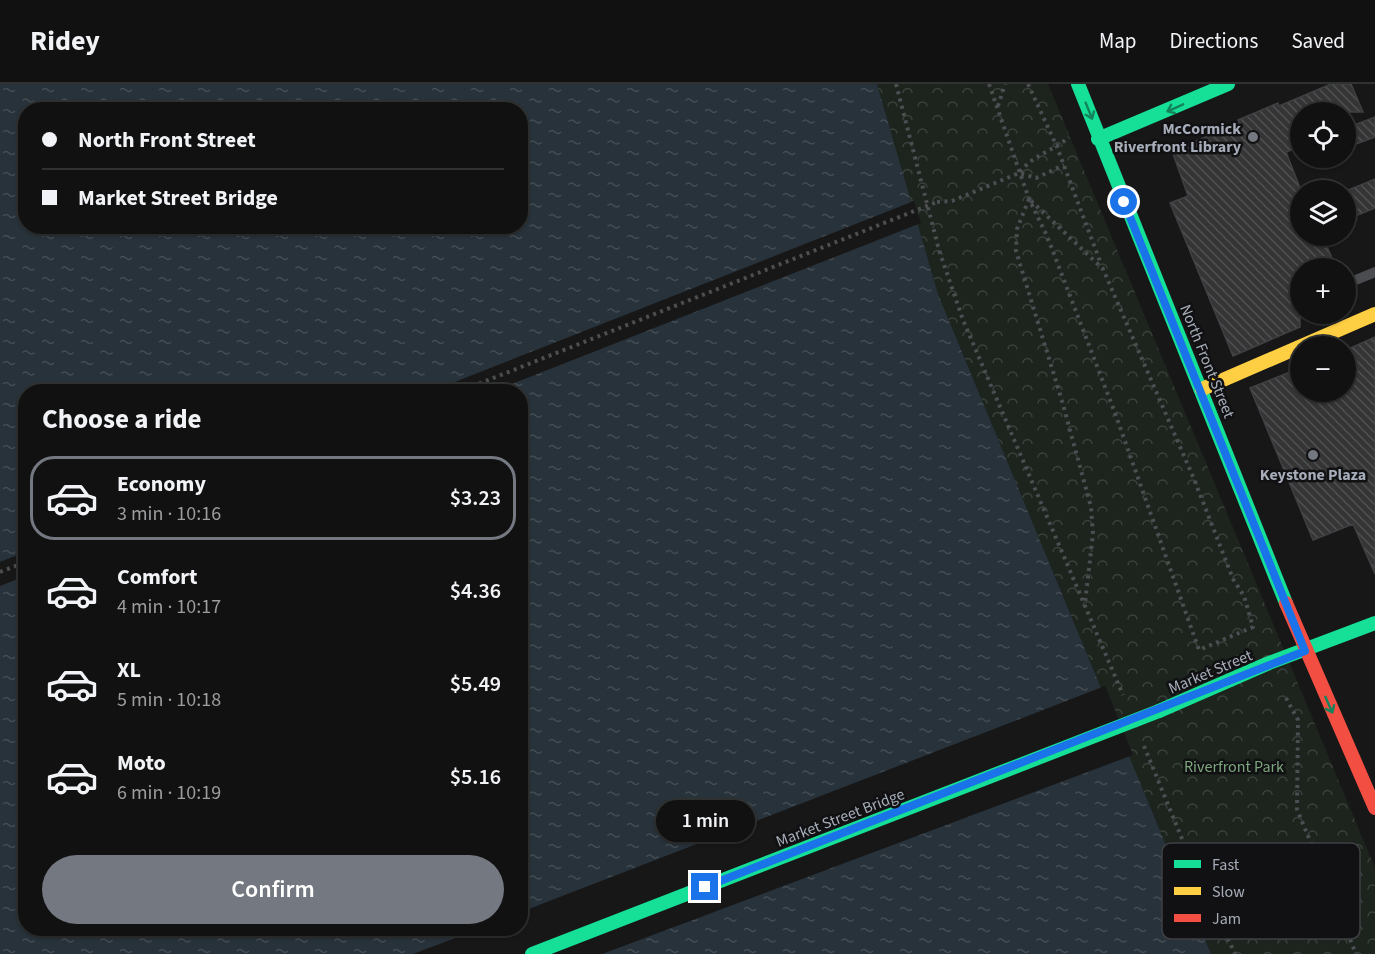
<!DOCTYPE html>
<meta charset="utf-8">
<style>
:root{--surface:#111;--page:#1a1a1a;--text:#f1f3f6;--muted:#9c9d9f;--line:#303131;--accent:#747880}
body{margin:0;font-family:"Source Sans 3",sans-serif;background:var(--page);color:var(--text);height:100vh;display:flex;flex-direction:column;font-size:22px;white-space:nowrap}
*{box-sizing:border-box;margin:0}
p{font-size:20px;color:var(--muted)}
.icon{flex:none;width:33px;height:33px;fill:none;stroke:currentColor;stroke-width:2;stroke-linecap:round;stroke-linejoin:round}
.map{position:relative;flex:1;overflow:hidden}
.details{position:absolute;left:18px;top:300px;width:510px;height:552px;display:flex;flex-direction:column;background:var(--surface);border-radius:24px;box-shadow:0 2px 4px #0004,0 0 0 2px var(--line)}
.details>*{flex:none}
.top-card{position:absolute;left:18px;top:18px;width:510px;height:132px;border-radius:24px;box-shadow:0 2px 4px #0004,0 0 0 2px var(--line);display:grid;align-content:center;height:132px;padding:0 24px;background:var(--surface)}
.tools{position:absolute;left:1290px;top:18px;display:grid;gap:12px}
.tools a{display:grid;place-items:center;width:66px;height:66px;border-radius:50%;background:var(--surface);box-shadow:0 2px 4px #0004,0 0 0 2px var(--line);font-size:30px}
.end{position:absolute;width:27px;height:27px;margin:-14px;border:8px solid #1a73e8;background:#fff;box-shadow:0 0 0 3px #fff}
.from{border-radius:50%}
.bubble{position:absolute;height:42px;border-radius:21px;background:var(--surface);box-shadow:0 2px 4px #0004,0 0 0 2px var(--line);font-size:20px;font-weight:600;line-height:42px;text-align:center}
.top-card b{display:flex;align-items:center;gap:21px;height:57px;font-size:22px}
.top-card b+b{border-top:2px solid var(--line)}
.top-card i{width:15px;height:15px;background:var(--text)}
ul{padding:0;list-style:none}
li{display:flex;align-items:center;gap:18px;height:84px;margin:0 12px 9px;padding:0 12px;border:3px solid transparent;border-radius:24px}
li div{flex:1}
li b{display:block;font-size:22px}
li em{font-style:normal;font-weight:600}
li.active{border-color:var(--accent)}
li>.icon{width:54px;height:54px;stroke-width:1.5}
h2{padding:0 24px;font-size:27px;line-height:72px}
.cta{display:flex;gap:12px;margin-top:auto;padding:12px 24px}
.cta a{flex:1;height:69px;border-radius:36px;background:var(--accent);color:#fff;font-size:24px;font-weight:600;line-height:69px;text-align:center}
header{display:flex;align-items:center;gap:36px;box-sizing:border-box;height:84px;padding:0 30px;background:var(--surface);border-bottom:2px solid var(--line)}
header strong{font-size:28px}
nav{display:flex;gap:33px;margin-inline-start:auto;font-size:21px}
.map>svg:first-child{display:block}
.forest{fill:url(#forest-crowns)}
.water{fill:url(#water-ripples);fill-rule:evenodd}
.pier{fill:#171717}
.building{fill:url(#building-back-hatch);stroke:#3f4043;stroke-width:1.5}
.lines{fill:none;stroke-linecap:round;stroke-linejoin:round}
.path{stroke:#4c4e51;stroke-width:4;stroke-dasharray:3 4.5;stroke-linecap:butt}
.lane{stroke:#4a4c50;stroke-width:10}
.fast{stroke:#16e098;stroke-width:14}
.slow{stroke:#ffcf43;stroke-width:14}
.jam{stroke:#f24e42;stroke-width:14}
.path-bridge{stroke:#4c4e51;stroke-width:4;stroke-dasharray:3 4.5;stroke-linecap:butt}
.fast-bridge{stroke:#16e098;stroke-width:14}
.oneway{stroke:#14835c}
.route{stroke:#1a73e8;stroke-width:8}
.poi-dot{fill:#747880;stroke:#111113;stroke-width:2}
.labels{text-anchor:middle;stroke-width:5;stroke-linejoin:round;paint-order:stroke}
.poi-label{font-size:16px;font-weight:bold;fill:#a6adb9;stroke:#111113;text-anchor:end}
.street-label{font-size:16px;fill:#a6adb9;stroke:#111113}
.park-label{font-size:16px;fill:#7ca67d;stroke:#111113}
.key{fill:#111113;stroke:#3e4045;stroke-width:1.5}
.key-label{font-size:16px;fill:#a6adb9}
</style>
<header>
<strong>Ridey</strong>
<nav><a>Map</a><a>Directions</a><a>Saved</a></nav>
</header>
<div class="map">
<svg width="1375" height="870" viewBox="0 0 1375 870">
<defs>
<pattern id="forest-crowns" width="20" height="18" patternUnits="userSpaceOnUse" patternTransform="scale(1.5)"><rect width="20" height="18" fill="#1c241d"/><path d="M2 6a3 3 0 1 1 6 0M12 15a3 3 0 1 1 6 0" fill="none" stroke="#3a413c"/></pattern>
<pattern id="water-ripples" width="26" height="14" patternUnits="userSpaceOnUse" patternTransform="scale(1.5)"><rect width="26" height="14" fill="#28323a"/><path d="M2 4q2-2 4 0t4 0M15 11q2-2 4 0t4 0" fill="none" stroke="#444d54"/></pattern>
<pattern id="building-back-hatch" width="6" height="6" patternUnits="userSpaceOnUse" patternTransform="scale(1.5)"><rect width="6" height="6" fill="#353536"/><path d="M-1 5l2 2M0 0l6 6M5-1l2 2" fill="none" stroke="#4f5051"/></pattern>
</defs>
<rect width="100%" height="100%" fill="#171717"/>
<path class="forest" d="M877,0H1048L1375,784V870H1211L938,210Z"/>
<path class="water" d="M0,0H877L938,210L1211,870H0ZM26,26H520V142H26ZM26,308H520V844H26Z"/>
<path class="pier" d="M914,117L921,139L494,307H432Z
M25,468V492L0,502V478Z
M1105,602L1133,671L602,870H413L479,845L520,844L521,828Z"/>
<path class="building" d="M1331,0H1351L1363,28H1300V63L1286,68L1300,104V152H1322L1333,176L1314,184H1300V243L1233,272L1170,119L1188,112L1172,67L1239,39L1238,36L1278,19L1279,22Z
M1375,33V53L1356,60L1349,43Z
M1375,95V124L1346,136V107Z
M1375,253V490L1353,440L1313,456L1250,304L1300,284V308H1346V266Z"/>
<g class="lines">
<path class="path" d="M896,0L939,166L963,236L1123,611
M989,0L1029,115L1047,152L1115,329L1199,566L1253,543L1244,512L1233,495L1194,395L1103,185L1029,115
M1028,0L1057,63L1101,180
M998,22L1005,0
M1020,88C1034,70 1052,68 1069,53
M1029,115L1017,145L1016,167L1062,317L1091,423L1093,450L1085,519
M937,118L952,117L1019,89L1036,94L1064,81
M0,488L26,478
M1286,614L1298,636L1297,725L1356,870
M1144,662L1187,767L1235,870"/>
<path class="lane" d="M1346,200L1375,188"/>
<path class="fast" d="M1078,0L1286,519
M1098,55L1228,0
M1159,627L1269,579L1375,539"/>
<path class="slow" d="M1202,305L1375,230"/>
<path class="jam" d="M1286,519L1375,724"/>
<path class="path-bridge" d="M458,308L937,118"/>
<path class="fast-bridge" d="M532,870L1159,627"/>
</g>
<defs><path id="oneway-shaft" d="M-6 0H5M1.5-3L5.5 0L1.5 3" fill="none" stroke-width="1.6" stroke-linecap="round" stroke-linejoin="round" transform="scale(1.5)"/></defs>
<g class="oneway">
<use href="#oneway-shaft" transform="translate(1175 24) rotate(156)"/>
<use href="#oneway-shaft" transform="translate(1089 27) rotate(68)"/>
<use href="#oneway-shaft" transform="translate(1329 621) rotate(66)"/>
</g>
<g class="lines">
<path class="route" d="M705,803L1305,567L1124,118"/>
</g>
<g class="poi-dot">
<circle cx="1253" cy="53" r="6"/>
<circle cx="1313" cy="371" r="6"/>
</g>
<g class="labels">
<g class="poi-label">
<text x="1241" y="50">McCormick<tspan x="1241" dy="18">Riverfront Library</tspan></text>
<text x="1313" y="396" text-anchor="middle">Keystone Plaza</text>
</g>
<g class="street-label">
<text transform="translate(1208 277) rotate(68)" y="6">North Front Street</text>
<text transform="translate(1210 587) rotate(-23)" y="6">Market Street</text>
<text transform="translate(840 733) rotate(-21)" y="6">Market Street Bridge</text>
</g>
<g class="park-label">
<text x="1234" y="688">Riverfront Park</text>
</g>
</g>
<rect x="1162" y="759" width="198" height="96" rx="9" class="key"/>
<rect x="1174" y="776" width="27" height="8" fill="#16e098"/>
<rect x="1174" y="803" width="27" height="8" fill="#ffcf43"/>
<rect x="1174" y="830" width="27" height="8" fill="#f24e42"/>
<g class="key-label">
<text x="1212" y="786">Fast</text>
<text x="1212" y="813">Slow</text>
<text x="1212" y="840">Jam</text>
</g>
</svg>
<div class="tools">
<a><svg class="icon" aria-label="locate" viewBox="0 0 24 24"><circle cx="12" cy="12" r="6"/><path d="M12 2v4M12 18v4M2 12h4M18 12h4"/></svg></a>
<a><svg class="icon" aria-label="layers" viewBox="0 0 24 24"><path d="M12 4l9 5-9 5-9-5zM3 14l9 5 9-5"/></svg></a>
<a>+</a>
<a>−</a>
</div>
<i class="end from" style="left:1124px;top:118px"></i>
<i class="end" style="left:705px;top:803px"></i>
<div class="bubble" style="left:656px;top:716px;width:99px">1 min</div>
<div class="top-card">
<b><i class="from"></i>North Front Street</b>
<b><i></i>Market Street Bridge</b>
</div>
<section class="details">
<h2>Choose a ride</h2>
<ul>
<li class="active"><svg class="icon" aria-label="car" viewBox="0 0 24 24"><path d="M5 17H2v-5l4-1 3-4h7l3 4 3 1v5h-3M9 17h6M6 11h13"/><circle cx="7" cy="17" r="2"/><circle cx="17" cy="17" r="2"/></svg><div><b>Economy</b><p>3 min · 10:16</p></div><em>$3.23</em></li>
<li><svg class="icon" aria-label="car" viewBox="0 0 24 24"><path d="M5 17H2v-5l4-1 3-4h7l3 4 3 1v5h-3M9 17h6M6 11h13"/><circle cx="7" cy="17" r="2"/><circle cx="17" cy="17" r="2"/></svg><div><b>Comfort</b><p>4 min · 10:17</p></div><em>$4.36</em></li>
<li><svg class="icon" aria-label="car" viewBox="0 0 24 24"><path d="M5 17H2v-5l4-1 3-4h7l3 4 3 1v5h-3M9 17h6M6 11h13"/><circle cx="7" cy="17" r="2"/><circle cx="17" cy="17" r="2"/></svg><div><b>XL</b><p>5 min · 10:18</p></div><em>$5.49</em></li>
<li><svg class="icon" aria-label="car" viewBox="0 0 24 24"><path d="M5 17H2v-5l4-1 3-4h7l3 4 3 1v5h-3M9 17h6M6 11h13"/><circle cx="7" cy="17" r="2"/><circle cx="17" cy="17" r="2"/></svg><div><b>Moto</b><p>6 min · 10:19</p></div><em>$5.16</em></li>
</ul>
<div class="cta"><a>Confirm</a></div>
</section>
</div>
